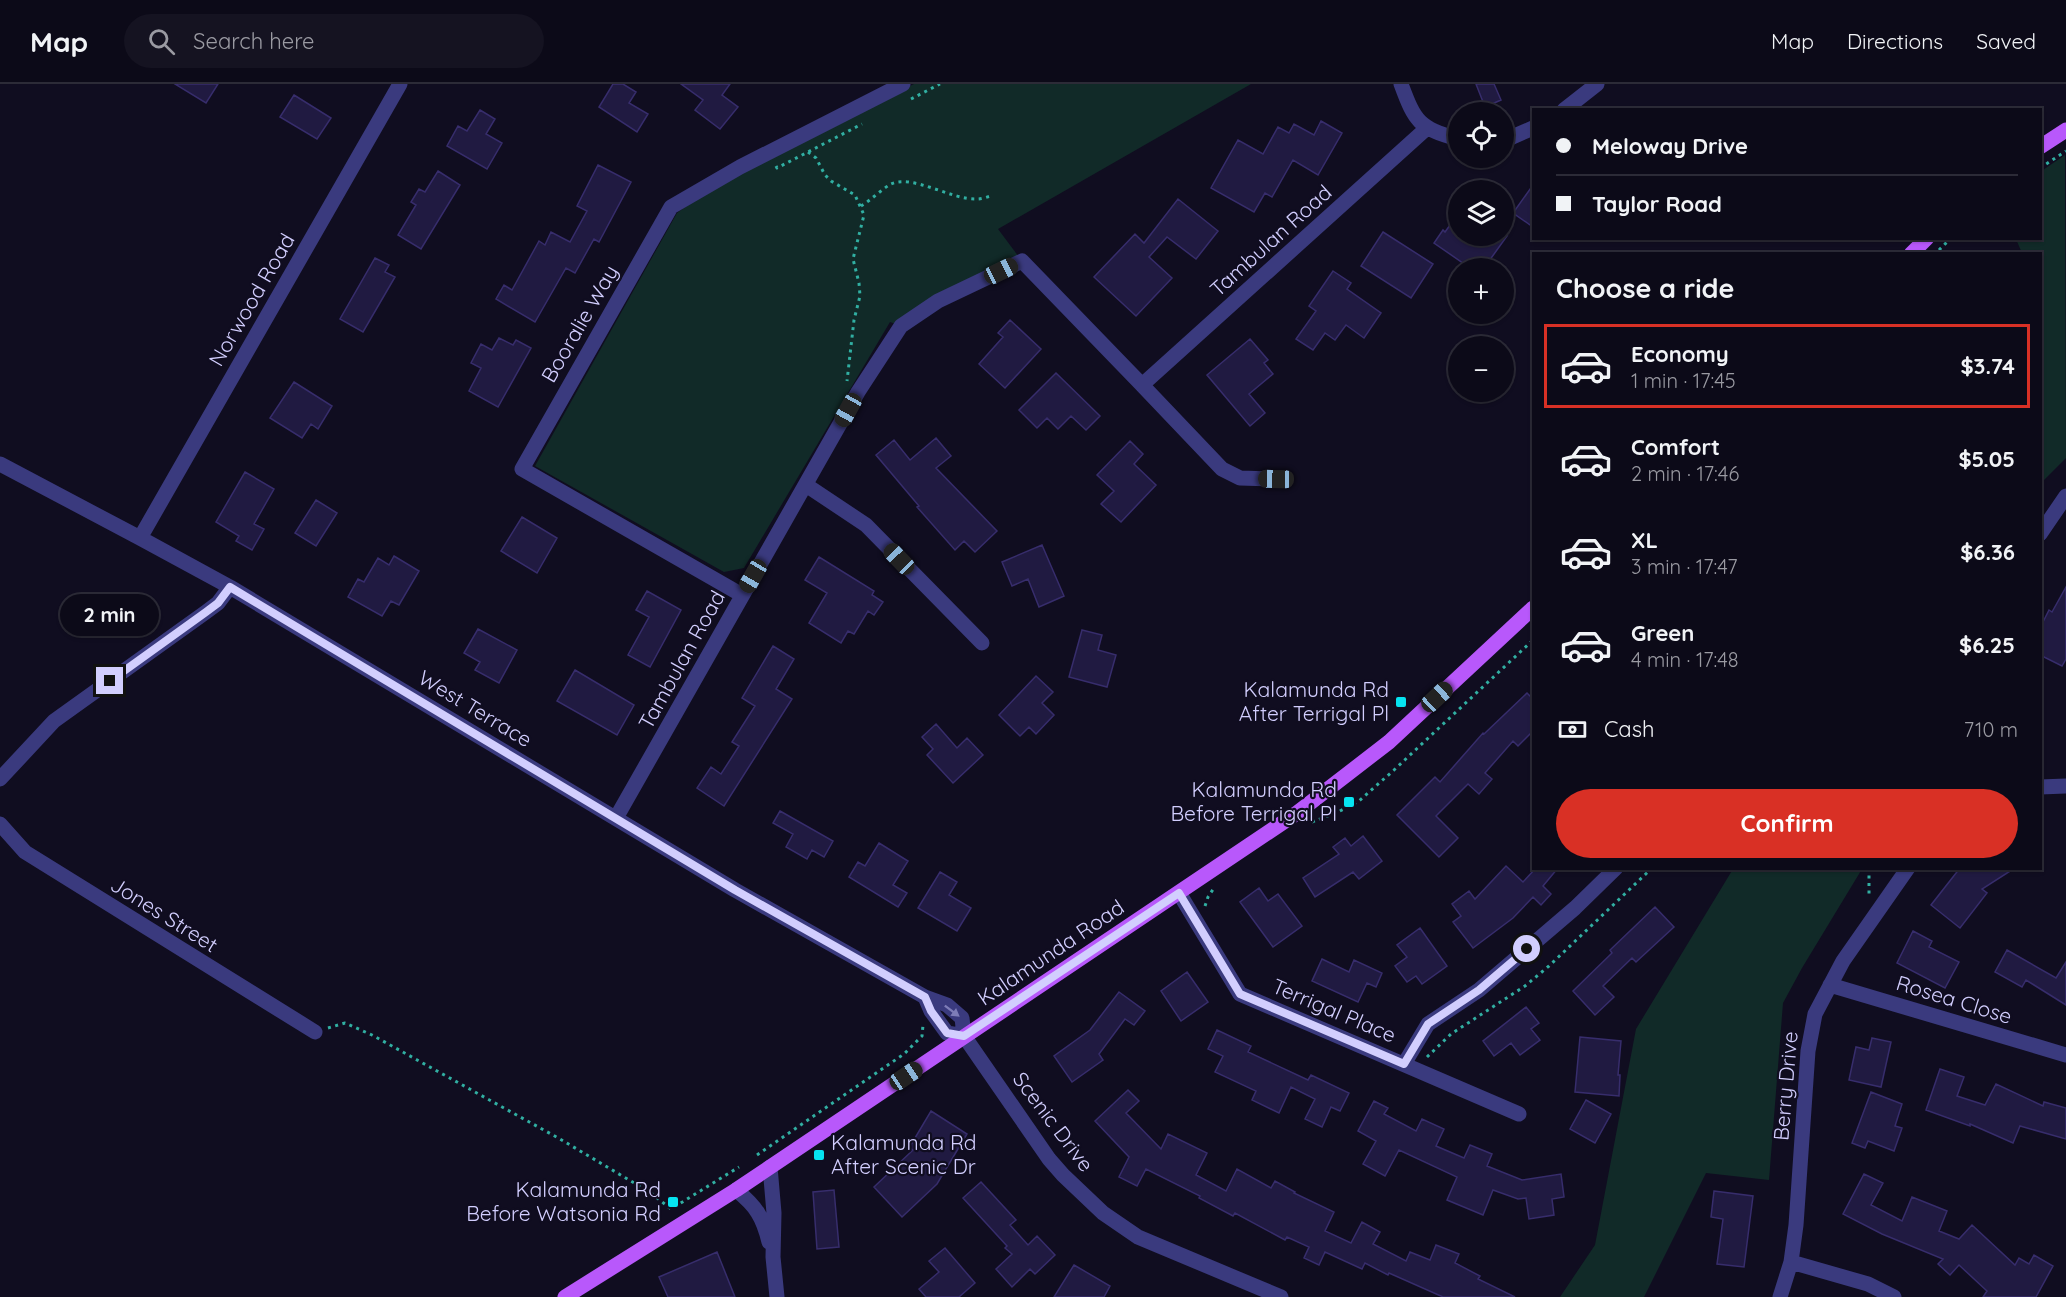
<!DOCTYPE html>
<meta charset="utf-8">
<style>
:root{--surface:#0c0a18;--page:#151321;--text:#f1f3f6;--muted:#9a9aa2;--line:#2c2b37;--accent:#d93025}
body{margin:0;font-family:Quicksand,sans-serif;background:var(--page);color:var(--text);height:100vh;display:flex;flex-direction:column;font-size:22px;white-space:nowrap}
*{box-sizing:border-box;margin:0}
p{font-size:20px;color:var(--muted)}
.icon{flex:none;width:33px;height:33px;fill:none;stroke:currentColor;stroke-width:2;stroke-linecap:round;stroke-linejoin:round}
.map{position:relative;flex:1;overflow:hidden}
.drawer{position:absolute;left:1532px;top:168px;width:510px;height:618px;display:flex;flex-direction:column;background:var(--surface);border-radius:0px;box-shadow:0 2px 4px #0004,0 0 0 2px var(--line)}
.drawer>*{flex:none}
.top-card{position:absolute;left:1532px;top:24px;width:510px;height:132px;border-radius:0px;box-shadow:0 2px 4px #0004,0 0 0 2px var(--line);display:grid;align-content:center;height:132px;padding:0 24px;background:var(--surface)}
.fabs{position:absolute;left:1448px;top:18px;display:grid;gap:12px}
.fabs a{display:grid;place-items:center;width:66px;height:66px;border-radius:50%;background:var(--surface);box-shadow:0 2px 4px #0004,0 0 0 2px var(--line);font-size:30px}
.end{position:absolute;width:27px;height:27px;margin:-14px;border:8px solid #d2cefe;background:#111;box-shadow:0 0 0 3px #111}
.from{border-radius:50%}
.bubble{position:absolute;height:42px;border-radius:21px;background:var(--surface);box-shadow:0 2px 4px #0004,0 0 0 2px var(--line);font-size:20px;font-weight:800;line-height:42px;text-align:center}
.car{position:absolute;width:18px;height:36px;margin:-18px -9px;border-radius:8px;box-shadow:0 0 4px 2px #0007;background:linear-gradient(#222 24%,#8ab4d8 0 40%,#222 0 76%,#8ab4d8 0 86%,#222 0)}
.top-card b{display:flex;align-items:center;gap:21px;height:57px;font-size:22px}
.top-card b+b{border-top:2px solid var(--line)}
.top-card i{width:15px;height:15px;background:var(--text)}
ul{padding:0;list-style:none}
li{display:flex;align-items:center;gap:18px;height:84px;margin:0 12px 9px;padding:0 12px;border:3px solid transparent;border-radius:0px}
li div{flex:1}
li b{display:block;font-size:22px}
li em{font-style:normal;font-weight:800}
li.current{border-color:var(--accent)}
li>.icon{width:54px;height:54px;stroke-width:1.5}
h2{padding:0 24px;font-size:27px;line-height:72px}
.pay{display:flex;align-items:center;gap:15px;height:66px;padding:0 24px;font-size:22px}
.pay p{margin-inline-start:auto}
.button{display:flex;gap:12px;margin-top:auto;padding:12px 24px}
.button a{flex:1;height:69px;border-radius:36px;background:var(--accent);color:#fff;font-size:24px;font-weight:800;line-height:69px;text-align:center}
header{display:flex;align-items:center;gap:36px;box-sizing:border-box;height:84px;padding:0 30px;background:var(--surface);border-bottom:2px solid var(--line)}
header strong{font-size:28px}
nav{display:flex;gap:33px;margin-inline-start:auto;font-size:21px}
.search{width:420px;height:54px;background:var(--page);display:flex;align-items:center;gap:15px;box-sizing:border-box;padding:0 21px;border-radius:33px;color:var(--muted);font-size:22px}
.map>svg:first-child{display:block}
.green{fill:#112a28}
.building{fill:#201a41;stroke:#372d6c;stroke-width:1.5}
.lines{fill:none;stroke-linecap:round;stroke-linejoin:round}
.path{stroke:#31afa2;stroke-width:3;stroke-dasharray:3 4.5;stroke-linecap:butt}
.minor{stroke:#3a3a7e;stroke-width:15}
.major{stroke:#b858fb;stroke-width:15}
.oneway{fill:#7e7db8}
.route{stroke:#d2cefe;stroke-width:8}
.poi-dot{fill:#06e3f1;stroke:#100d20;stroke-width:2}
.labels{text-anchor:middle;stroke-width:4.5;stroke-linejoin:round;paint-order:stroke}
.street-label{font-size:21px;fill:#d2cefe;stroke:#100d20}
.poi-label{font-size:21px;fill:#d2cefe;stroke:#100d20;text-anchor:end}
</style>
<header>
<strong>Map</strong>
<div class="search"><svg class="icon" aria-label="search" viewBox="0 0 24 24"><circle cx="10" cy="10" r="6"/><path d="M15 15l6 6"/></svg>Search here</div>
<nav><a>Map</a><a>Directions</a><a>Saved</a></nav>
</header>
<div class="map">
<svg width="2066" height="1213" viewBox="0 0 2066 1213">
<rect width="100%" height="100%" fill="#100d20"/>
<path class="green" d="M914,0H1251L998,145L1022,177L901,242L890,238L744,484L724,488L535,382L677,129L740,83Z
M2065,71L2066,374L2040,400V170L2022,169L2016,155L2040,154V88Z
M1733,785H1862L1802,884L1783,919L1769,1096L1706,1089L1644,1213H1560L1595,1161L1636,945Z"/>
<path class="building" d="M175,0H218L206,19Z
M613,0H623L636,8L629,19L648,30L637,48L599,23Z
M681,0H730L722,11L738,23L720,45L695,26L703,16Z
M1476,0H1494L1501,16L1485,23Z
M294,11L331,34L317,55L280,33Z
M480,26L495,35L486,50L502,59L487,85L447,62L458,42L467,47Z
M1321,37L1342,49L1318,91L1293,76L1272,113L1265,109L1254,128L1211,104L1238,56L1263,70L1278,43L1289,49L1294,40L1314,51Z
M598,81L631,98L599,158L594,155L575,189L566,184L535,238L496,215L504,201L512,206L539,157L545,161L551,148L570,158L587,127L577,122Z
M438,87L460,101L421,165L398,151L416,121L411,118L419,105L425,108Z
M1533,101V143L1513,129Z
M1178,115L1218,147L1196,175L1167,153L1149,173L1172,194L1136,232L1094,193L1135,150L1144,159Z
M1458,130V152H1507L1484,184H1470L1434,159L1443,146L1445,148Z
M1383,148L1433,180L1411,214L1361,182Z
M375,174L389,181L385,188L395,193L363,248L340,235Z
M1333,187L1351,199L1347,205L1381,229L1364,254L1346,241L1335,256L1325,249L1313,266L1296,255L1316,227L1309,222Z
M1010,236L1041,265L1005,304L979,280L1003,253L998,249Z
M499,254L513,261L516,256L531,264L498,323L469,307L481,284L471,279L481,260L492,266Z
M1250,255L1268,276L1264,279L1273,290L1249,310L1265,329L1250,342L1207,291Z
M1056,289L1100,332L1086,346L1071,332L1058,345L1047,334L1037,344L1019,326Z
M294,298L332,322L318,345L311,340L302,354L270,334Z
M936,354L951,372L936,384L997,447L975,468L964,457L955,466L917,423L919,422L876,371L894,356L910,376Z
M1130,357L1143,370L1134,380L1156,401L1121,438L1101,420L1114,407L1097,391Z
M245,388L274,405L254,440L264,445L252,466L236,457L239,452L216,438Z
M316,416L337,429L316,462L295,449Z
M522,433L557,454L537,489L501,467Z
M1042,461L1064,512L1039,523L1028,495L1012,502L1002,478Z
M394,472L419,487L399,521L391,517L382,532L348,513L358,495L364,498L378,474L389,481Z
M819,473L874,507L872,511L883,518L874,531L868,527L854,550L848,547L841,559L809,539L827,509L805,496Z
M2066,503V575L2062,582L2040,571V544L2049,526L2052,528Z
M647,507L681,526L650,583L628,571L649,533L636,526Z
M478,545L517,566L499,599L475,586L480,578L464,569Z
M1082,546L1102,551L1098,566L1116,571L1107,603L1069,593Z
M773,562L794,575L776,605L792,615L724,722L697,704L711,683L721,690L739,662L732,658L755,622L742,614Z
M575,586L634,621L617,651L557,617Z
M1036,592L1053,608L1042,619L1054,631L1036,650L1029,643L1020,652L999,631Z
M1527,609L1533,615V647L1518,662L1513,657L1485,689L1492,695L1479,710L1468,700L1436,732L1458,754L1439,773L1397,731L1435,693L1440,698L1483,649L1484,650Z
M936,640L957,664L967,654L983,671L953,699L927,671L933,665L922,653Z
M780,727L833,757L824,773L812,766L807,775L786,763L793,750L773,739Z
M1363,752L1382,777L1359,795L1353,788L1315,813L1303,794L1339,770L1333,763L1345,754L1351,762Z
M879,759L908,777L893,801L907,809L898,823L849,793L858,778L865,782Z
M1506,782L1523,798L1536,784H1558L1543,802L1551,810L1541,821L1533,813L1513,834L1473,864L1453,838L1461,832L1452,820L1469,807L1475,815Z
M1960,784H2015L1982,805L1987,809L1960,844L1931,821Z
M940,788L957,798L949,811L971,824L957,847L918,824Z
M1259,804L1268,817L1278,810L1302,842L1273,863L1240,818Z
M1655,823L1674,843L1636,878L1632,874L1603,902L1614,913L1595,931L1573,907L1612,869L1610,866Z
M1420,844L1447,882L1422,900L1416,892L1407,898L1395,882L1407,873L1397,861Z
M1913,847L1932,857L1929,863L1959,878L1945,904L1897,879Z
M2007,866L2056,894L2066,878V921L2026,896L2022,903L1995,888Z
M1322,875L1349,888L1354,876L1382,889L1376,903L1367,899L1358,918L1312,897Z
M1187,888L1208,918L1181,937L1161,907Z
M1119,908L1145,927L1134,941L1125,935L1099,970L1103,976L1072,998L1054,972L1090,946Z
M1526,923L1539,939L1531,945L1540,956L1520,971L1511,959L1494,972L1483,957Z
M1217,946L1251,962L1248,968L1308,996L1311,991L1349,1009L1340,1027L1331,1023L1322,1043L1305,1035L1315,1015L1291,1003L1279,1029L1252,1016L1256,1007L1215,988L1223,972L1208,965Z
M1580,953L1621,957L1618,991H1620L1619,1012L1575,1008Z
M1872,954L1891,958L1881,1003L1849,996L1856,963L1869,966Z
M1940,985L1964,993L1957,1012L1985,1021L1996,1000L2043,1022L2044,1018L2066,1024V1055L2020,1042L2013,1059L1970,1040V1042L1926,1026Z
M1128,1006L1139,1017L1126,1029L1161,1065L1168,1050L1207,1069L1196,1091L1226,1107L1237,1085L1271,1104L1275,1097L1295,1108L1294,1109L1334,1128L1325,1147L1351,1159L1362,1138L1380,1148L1373,1160L1406,1177L1410,1168L1430,1176L1436,1161L1459,1170L1455,1179L1480,1192L1478,1195L1515,1213H1443L1389,1189L1388,1191L1365,1179L1362,1185L1325,1168L1319,1181L1304,1174L1309,1163L1287,1153L1285,1156L1235,1129L1233,1132L1199,1114L1200,1112L1146,1085L1137,1102L1119,1093L1129,1073L1095,1037Z
M1871,1008L1902,1020L1895,1042L1902,1044L1894,1067L1868,1057L1865,1064L1852,1059Z
M1586,1016L1611,1030L1595,1059L1570,1045Z
M1374,1017L1388,1024L1384,1030L1416,1047L1422,1035L1444,1045L1436,1062L1464,1074L1470,1061L1492,1070L1487,1082L1522,1096L1561,1090L1564,1113L1552,1115L1554,1131L1529,1135L1526,1114L1518,1115L1493,1106L1483,1131L1447,1116L1457,1093L1399,1066L1385,1092L1363,1080L1376,1057L1358,1047Z
M931,1027L967,1050L937,1100L902,1133L874,1103L913,1066L909,1064Z
M1864,1090L1883,1099L1871,1121L1902,1137L1912,1113L1947,1127L1939,1147L1959,1155L1972,1141L2015,1181L2019,1174L2029,1180L2034,1171L2053,1182L2036,1213H1983L1987,1207L1959,1181L1950,1191L1938,1180L1943,1175L1882,1150L1843,1130Z
M981,1098L1016,1136L1010,1141L1028,1161L1037,1152L1055,1171L1035,1190L1030,1185L1012,1203L996,1185L1012,1170L1005,1164L1007,1162L963,1114Z
M834,1106L839,1163L817,1165L813,1108Z
M1714,1107L1753,1112L1744,1183L1717,1180L1723,1135L1711,1133Z
M945,1164L975,1199L959,1213H926L919,1205L939,1188L929,1177Z
M717,1168L735,1213H668L659,1193Z
M1074,1181L1110,1202L1104,1213H1054Z"/>
<g class="lines">
<path class="path" d="M911,15L940,0
M808,68L816,74L825,91L831,97L855,111L864,131L853,175L859,199L860,212L854,236L847,297
M776,82L777,84L862,40
M2040,84L2066,67
M861,122C871,116 882,105 891,100C913,90 951,116 977,115C982,115 987,113 991,112
M1939,166L1951,154
M1312,738L1338,728L1359,717L1394,686L1533,556
M1869,784V813
M1205,822L1208,813L1214,804
M328,944L345,939L372,951L560,1055L651,1109L671,1125L739,1083
M1427,973L1451,950L1525,902L1549,882L1652,784
M757,1071L904,970L922,952L923,941"/>
<path class="minor" d="M1401,0C1415,38 1419,44 1458,55
M1564,26L1597,0
M1503,57L1533,44
M1142,301L1222,385L1240,394L1276,395
M0,380L140,454L230,503L735,806L925,913L947,921L962,934L964,952L1049,1075L1063,1091L1103,1129L1138,1153L1281,1213
M806,401L866,441L982,559
M2040,450L2066,412
M140,454L400,0
M742,511L522,385L671,123L740,83L903,0
M0,695L54,637L206,528L218,519L230,503
M2040,703L2066,702
M616,734L858,308L901,242L938,217L1022,177L1142,301L1427,44
M0,740L25,768L315,948
M1179,809L1240,910L1519,1030
M1830,901L2066,971
M925,913L931,927L947,949L964,952
M1404,980L1428,940L1479,906L1575,824L1616,784
M770,1083L774,1129L773,1173L777,1213
M736,1106C756,1122 763,1133 769,1158
M1791,1178L1868,1200L1894,1213
M1780,1213L1791,1178L1796,1141L1808,967L1815,930L1843,877L1908,784"/>
<path class="major" d="M2040,63L2066,46
M1911,170L1927,154
M565,1213L736,1106L1297,729L1389,658L1533,524"/>
</g>
<defs><path id="oneway-solid" d="M-6-.8H1V-3.2L6.5 0L1 3.2V.8H-6Z" transform="scale(1.5)"/></defs>
<use class="oneway" href="#oneway-solid" transform="translate(952 927) rotate(37)"/>
<g class="lines">
<path class="route" d="M110,597L206,528L218,519L230,503L735,806L925,913L931,927L947,949L964,952L1179,809L1240,910L1404,980L1428,940L1479,906L1527,865"/>
</g>
<g class="poi-dot">
<rect x="1395" y="612" width="12" height="12" rx="3"/>
<rect x="1343" y="712" width="12" height="12" rx="3"/>
<rect x="813" y="1065" width="12" height="12" rx="3"/>
<rect x="667" y="1112" width="12" height="12" rx="3"/>
</g>
<g class="labels">
<g class="street-label">
<text transform="translate(1271 157) rotate(-42)" y="7">Tambulan Road</text>
<text transform="translate(252 216) rotate(-60)" y="7">Norwood Road</text>
<text transform="translate(580 240) rotate(-60)" y="7">Booralie Way</text>
<text transform="translate(682 576) rotate(-61)" y="7">Tambulan Road</text>
<text transform="translate(475 625) rotate(31)" y="7">West Terrace</text>
<text transform="translate(164 831) rotate(32)" y="7">Jones Street</text>
<text transform="translate(1051 869) rotate(-34)" y="7">Kalamunda Road</text>
<text transform="translate(1954 916) rotate(17)" y="7">Rosea Close</text>
<text transform="translate(1334 927) rotate(23)" y="7">Terrigal Place</text>
<text transform="translate(1786 1002) rotate(-85)" y="7">Berry Drive</text>
<text transform="translate(1053 1038) rotate(53)" y="7">Scenic Drive</text>
</g>
<g class="poi-label">
<text x="1389" y="613">Kalamunda Rd<tspan x="1389" dy="24">After Terrigal Pl</tspan></text>
<text x="1337" y="713">Kalamunda Rd<tspan x="1337" dy="24">Before Terrigal Pl</tspan></text>
<text x="831" y="1066" text-anchor="start">Kalamunda Rd<tspan x="831" dy="24">After Scenic Dr</tspan></text>
<text x="661" y="1113">Kalamunda Rd<tspan x="661" dy="24">Before Watsonia Rd</tspan></text>
</g>
</g>
</svg>
<div class="fabs">
<a><svg class="icon" aria-label="locate" viewBox="0 0 24 24"><circle cx="12" cy="12" r="6"/><path d="M12 2v4M12 18v4M2 12h4M18 12h4"/></svg></a>
<a><svg class="icon" aria-label="layers" viewBox="0 0 24 24"><path d="M12 4l9 5-9 5-9-5zM3 14l9 5 9-5"/></svg></a>
<a>+</a>
<a>−</a>
</div>
<i class="end from" style="left:1527px;top:865px"></i>
<i class="end" style="left:110px;top:597px"></i>
<div class="bubble" style="left:60px;top:510px;width:99px">2 min</div>
<i class="car" style="left:1001px;top:187px;rotate:64deg"></i>
<i class="car" style="left:848px;top:326px;rotate:209deg"></i>
<i class="car" style="left:1276px;top:395px;rotate:271deg"></i>
<i class="car" style="left:899px;top:475px;rotate:316deg"></i>
<i class="car" style="left:753px;top:492px;rotate:210deg"></i>
<i class="car" style="left:1437px;top:613px;rotate:47deg"></i>
<i class="car" style="left:906px;top:992px;rotate:56deg"></i>
<div class="top-card">
<b><i class="from"></i>Meloway Drive</b>
<b><i></i>Taylor Road</b>
</div>
<section class="drawer">
<h2>Choose a ride</h2>
<ul>
<li class="current"><svg class="icon" aria-label="car" viewBox="0 0 24 24"><path d="M5 17H2v-5l4-1 3-4h7l3 4 3 1v5h-3M9 17h6M6 11h13"/><circle cx="7" cy="17" r="2"/><circle cx="17" cy="17" r="2"/></svg><div><b>Economy</b><p>1 min · 17:45</p></div><em>$3.74</em></li>
<li><svg class="icon" aria-label="car" viewBox="0 0 24 24"><path d="M5 17H2v-5l4-1 3-4h7l3 4 3 1v5h-3M9 17h6M6 11h13"/><circle cx="7" cy="17" r="2"/><circle cx="17" cy="17" r="2"/></svg><div><b>Comfort</b><p>2 min · 17:46</p></div><em>$5.05</em></li>
<li><svg class="icon" aria-label="car" viewBox="0 0 24 24"><path d="M5 17H2v-5l4-1 3-4h7l3 4 3 1v5h-3M9 17h6M6 11h13"/><circle cx="7" cy="17" r="2"/><circle cx="17" cy="17" r="2"/></svg><div><b>XL</b><p>3 min · 17:47</p></div><em>$6.36</em></li>
<li><svg class="icon" aria-label="car" viewBox="0 0 24 24"><path d="M5 17H2v-5l4-1 3-4h7l3 4 3 1v5h-3M9 17h6M6 11h13"/><circle cx="7" cy="17" r="2"/><circle cx="17" cy="17" r="2"/></svg><div><b>Green</b><p>4 min · 17:48</p></div><em>$6.25</em></li>
</ul>
<div class="pay"><svg class="icon" aria-label="cash" viewBox="0 0 24 24"><path d="M3 7h18v10H3z"/><circle cx="12" cy="12" r="2"/></svg>Cash<p>710 m</p></div>
<div class="button"><a>Confirm</a></div>
</section>
</div>
